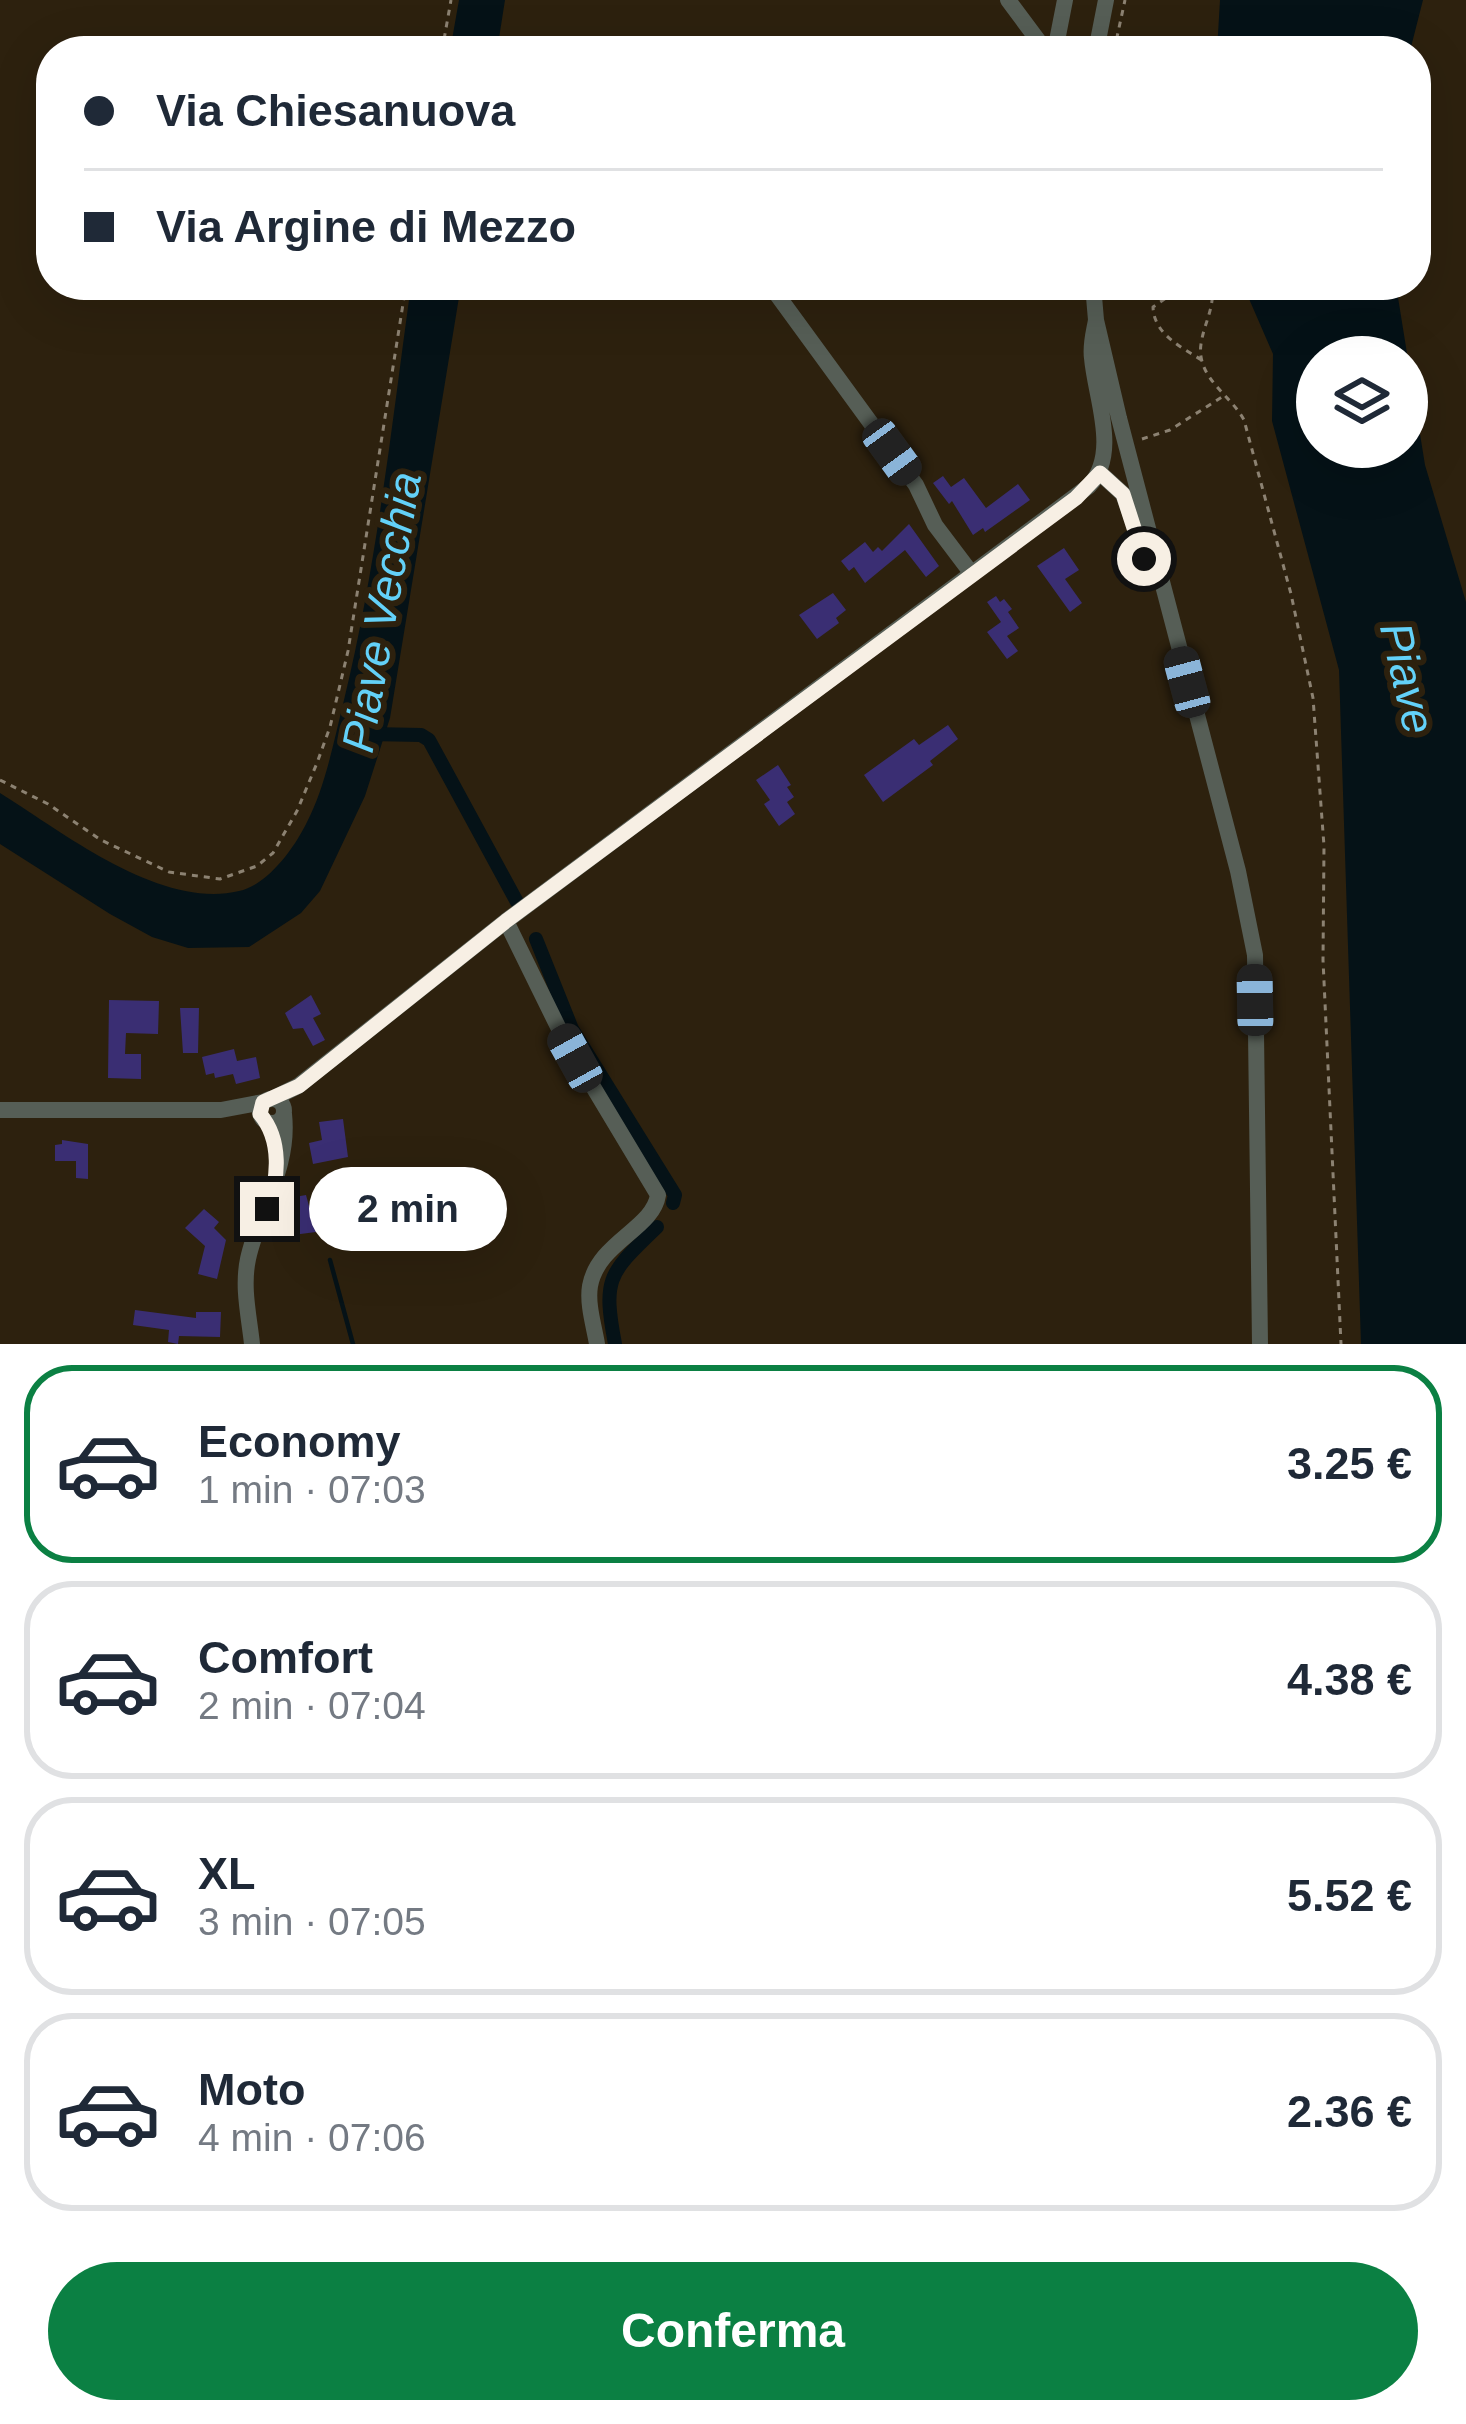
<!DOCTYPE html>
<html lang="it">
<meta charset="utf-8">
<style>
:root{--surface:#fff;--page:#f6f6f7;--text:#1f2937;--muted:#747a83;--line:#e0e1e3;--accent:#0b8043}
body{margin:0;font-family:Arial,sans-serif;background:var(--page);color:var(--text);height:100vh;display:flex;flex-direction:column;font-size:45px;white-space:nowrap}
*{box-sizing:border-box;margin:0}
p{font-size:39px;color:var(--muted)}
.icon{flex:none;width:66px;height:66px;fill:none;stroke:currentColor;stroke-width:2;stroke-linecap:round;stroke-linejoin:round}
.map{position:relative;height:1344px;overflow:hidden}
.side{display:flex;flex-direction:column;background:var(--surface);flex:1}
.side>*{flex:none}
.top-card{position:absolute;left:36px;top:36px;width:1395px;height:264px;border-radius:48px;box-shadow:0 12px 48px #0002;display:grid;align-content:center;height:264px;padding:0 48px;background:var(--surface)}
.buttons{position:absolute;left:1296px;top:336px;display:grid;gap:24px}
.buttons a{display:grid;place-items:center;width:132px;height:132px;border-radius:50%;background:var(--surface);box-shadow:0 12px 48px #0002;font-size:60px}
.end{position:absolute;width:54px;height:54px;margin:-27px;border:15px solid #f7efe4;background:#111;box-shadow:0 0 0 6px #111}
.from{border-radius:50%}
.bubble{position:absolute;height:84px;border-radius:42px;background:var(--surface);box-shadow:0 12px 48px #0002;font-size:39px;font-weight:700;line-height:84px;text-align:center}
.car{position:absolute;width:36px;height:72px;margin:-36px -18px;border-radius:15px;box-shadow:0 0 9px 3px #0007;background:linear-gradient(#222 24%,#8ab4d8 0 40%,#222 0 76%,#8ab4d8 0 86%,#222 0)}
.top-card b{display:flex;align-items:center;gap:42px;height:114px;font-size:45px}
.top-card b+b{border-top:3px solid var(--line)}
.top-card i{width:30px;height:30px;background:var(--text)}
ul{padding:21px 0 0;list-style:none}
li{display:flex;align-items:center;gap:36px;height:198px;margin:0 24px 18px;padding:0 24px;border:6px solid var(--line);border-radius:48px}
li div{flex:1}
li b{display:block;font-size:45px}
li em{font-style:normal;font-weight:700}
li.current{border-color:var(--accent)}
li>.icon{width:108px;height:108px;stroke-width:1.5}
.action{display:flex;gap:24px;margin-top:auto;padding:24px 48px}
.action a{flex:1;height:138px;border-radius:72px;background:var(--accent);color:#fff;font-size:48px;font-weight:700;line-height:138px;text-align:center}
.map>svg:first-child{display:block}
.water{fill:#051217;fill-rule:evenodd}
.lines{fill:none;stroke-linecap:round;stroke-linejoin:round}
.stream{stroke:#051217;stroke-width:4.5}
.canal{stroke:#051217;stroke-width:14}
.building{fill:#3a2e73}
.path{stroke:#8c8272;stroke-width:3;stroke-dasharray:6 6;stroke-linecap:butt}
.minor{stroke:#565e56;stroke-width:16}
.route{stroke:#f7efe4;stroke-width:15}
.labels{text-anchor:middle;stroke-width:12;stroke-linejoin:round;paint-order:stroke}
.water-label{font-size:45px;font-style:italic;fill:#63d1f8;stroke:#2d210e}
</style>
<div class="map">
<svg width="1466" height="1344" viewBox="0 0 1466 1344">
<rect width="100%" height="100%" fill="#2d210e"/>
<path class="water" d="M459,0H505L497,51H450Z
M1220,0H1423L1410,51H1217Z
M411,285H461L390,718L365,796L320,891L301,913L249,947L188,948L152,937L110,914L0,844V793C64,833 161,910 239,891C268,885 295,847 307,822C326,785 334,740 344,700C377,564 392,423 411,285Z
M1243,285H1396L1425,465L1466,602V1344H1361L1339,670L1272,421L1273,354ZM1407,357V447H1317V357Z"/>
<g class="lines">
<path class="stream" d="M330,1260L353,1344"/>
<path class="canal" d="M370,734L421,735L429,740L517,902
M536,939L572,1029L675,1195L673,1203
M615,1344C602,1276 610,1273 657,1227"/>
</g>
<path class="building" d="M943,476L951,487L964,478L986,508L1018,484L1030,500L985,532L983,528L973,535L952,501L949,504L933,483Z
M909,524L939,566L926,577L905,550L865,583L854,567L849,571L841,561L865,542L873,552L878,547L882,551Z
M1064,548L1079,570L1065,579L1082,603L1070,612L1037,566Z
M833,593L846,610L836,618L839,623L817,639L799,615Z
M996,596L1000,602L1004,599L1012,609L1008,612L1019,628L1007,636L1018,651L1007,659L987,632L1001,622L987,602Z
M948,725L958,739L930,761L933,765L883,802L864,775L914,739L919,745Z
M778,765L791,785L787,787L794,797L787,802L795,814L779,826L764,804L770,800L756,780Z
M311,995L321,1014L313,1018L325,1040L313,1046L303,1028L293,1029L285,1013Z
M109,1000L159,1001L158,1034L126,1033L125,1054H141V1079L108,1078Z
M180,1008H199L198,1053H183Z
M234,1049L237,1061L256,1057L260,1078L236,1084L233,1074L215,1078L214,1073L206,1075L202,1057Z
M343,1119L348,1157L313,1164L309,1143L322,1140L319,1122Z
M62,1140L88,1144V1179L76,1178V1161H55V1145L62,1144Z
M306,1195L316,1232L285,1236L283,1219L293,1216L289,1198Z
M204,1209L219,1222L214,1228L226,1240L217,1279L198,1274L205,1246L185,1228Z
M135,1310L196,1318V1312H221L220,1337L179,1336L178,1344L168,1342L169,1330L133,1325Z"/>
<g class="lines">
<path class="path" d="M442,51L451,0
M1114,51L1125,0
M1185,285L1153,307C1154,335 1182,347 1203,361
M1212,285C1215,308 1204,323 1201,344C1196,378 1231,395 1244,420L1291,594L1313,698L1324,846L1323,960L1341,1344
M1142,439L1170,430L1222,397
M0,780L48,804L101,840L169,872L220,879L257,866L273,853L297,811L317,763L330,727L348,651L406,285"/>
<path class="minor" d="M1008,0L1046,51
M1055,51L1065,0
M1096,51L1106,0
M770,285L916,485L935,525L972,574
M1093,285L1096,320L1119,418L1238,871L1255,955L1260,1344
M1100,473L1123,494L1151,570
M506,921L562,1035L658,1195C653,1229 598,1242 590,1286C587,1304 594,1326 597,1344
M274,1098L298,1086L506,921L1089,486C1120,453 1095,397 1092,358C1090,345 1094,332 1096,320
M260 1111a12 12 0 1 1 24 0a12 12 0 1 1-24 0Z
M0,1110H221L263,1102
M252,1344C249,1316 242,1287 248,1259C259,1209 290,1168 284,1114"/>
</g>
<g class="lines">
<path class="route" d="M267,1209C279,1179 282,1140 260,1114L263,1102L299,1086L506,921L1076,498L1100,473L1123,494L1144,559"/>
</g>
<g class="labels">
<g class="water-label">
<text transform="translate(381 612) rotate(-80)" y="16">Piave Vecchia</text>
<text transform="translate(1408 678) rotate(77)" y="16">Piave</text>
</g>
</g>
</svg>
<div class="buttons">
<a><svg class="icon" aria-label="layers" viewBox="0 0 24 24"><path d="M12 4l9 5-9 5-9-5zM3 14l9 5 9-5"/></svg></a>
</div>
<i class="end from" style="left:1144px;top:559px"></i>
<i class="end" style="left:267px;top:1209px"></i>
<div class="bubble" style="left:309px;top:1167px;width:198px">2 min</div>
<i class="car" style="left:892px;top:452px;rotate:144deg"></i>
<i class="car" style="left:1187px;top:682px;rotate:345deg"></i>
<i class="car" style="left:1255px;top:1000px;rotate:359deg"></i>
<i class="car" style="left:575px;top:1058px;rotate:331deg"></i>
<div class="top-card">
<b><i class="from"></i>Via Chiesanuova</b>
<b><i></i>Via Argine di Mezzo</b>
</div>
</div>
<section class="side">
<ul>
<li class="current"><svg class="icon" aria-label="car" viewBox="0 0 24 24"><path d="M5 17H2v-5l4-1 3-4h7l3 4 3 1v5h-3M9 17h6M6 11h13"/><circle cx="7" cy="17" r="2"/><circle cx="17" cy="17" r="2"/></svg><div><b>Economy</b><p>1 min · 07:03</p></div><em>3.25 €</em></li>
<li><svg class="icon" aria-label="car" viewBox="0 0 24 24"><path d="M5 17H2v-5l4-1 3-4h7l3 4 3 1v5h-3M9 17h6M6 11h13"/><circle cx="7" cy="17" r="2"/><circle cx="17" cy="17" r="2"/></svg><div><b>Comfort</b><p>2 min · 07:04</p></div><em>4.38 €</em></li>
<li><svg class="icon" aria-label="car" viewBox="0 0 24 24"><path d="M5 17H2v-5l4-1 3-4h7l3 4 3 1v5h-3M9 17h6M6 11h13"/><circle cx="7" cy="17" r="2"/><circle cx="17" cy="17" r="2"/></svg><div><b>XL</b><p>3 min · 07:05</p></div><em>5.52 €</em></li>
<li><svg class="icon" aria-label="car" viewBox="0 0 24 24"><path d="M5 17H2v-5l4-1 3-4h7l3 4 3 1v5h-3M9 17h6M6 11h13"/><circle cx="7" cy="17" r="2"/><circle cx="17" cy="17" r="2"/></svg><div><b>Moto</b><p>4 min · 07:06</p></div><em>2.36 €</em></li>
</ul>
<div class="action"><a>Conferma</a></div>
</section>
